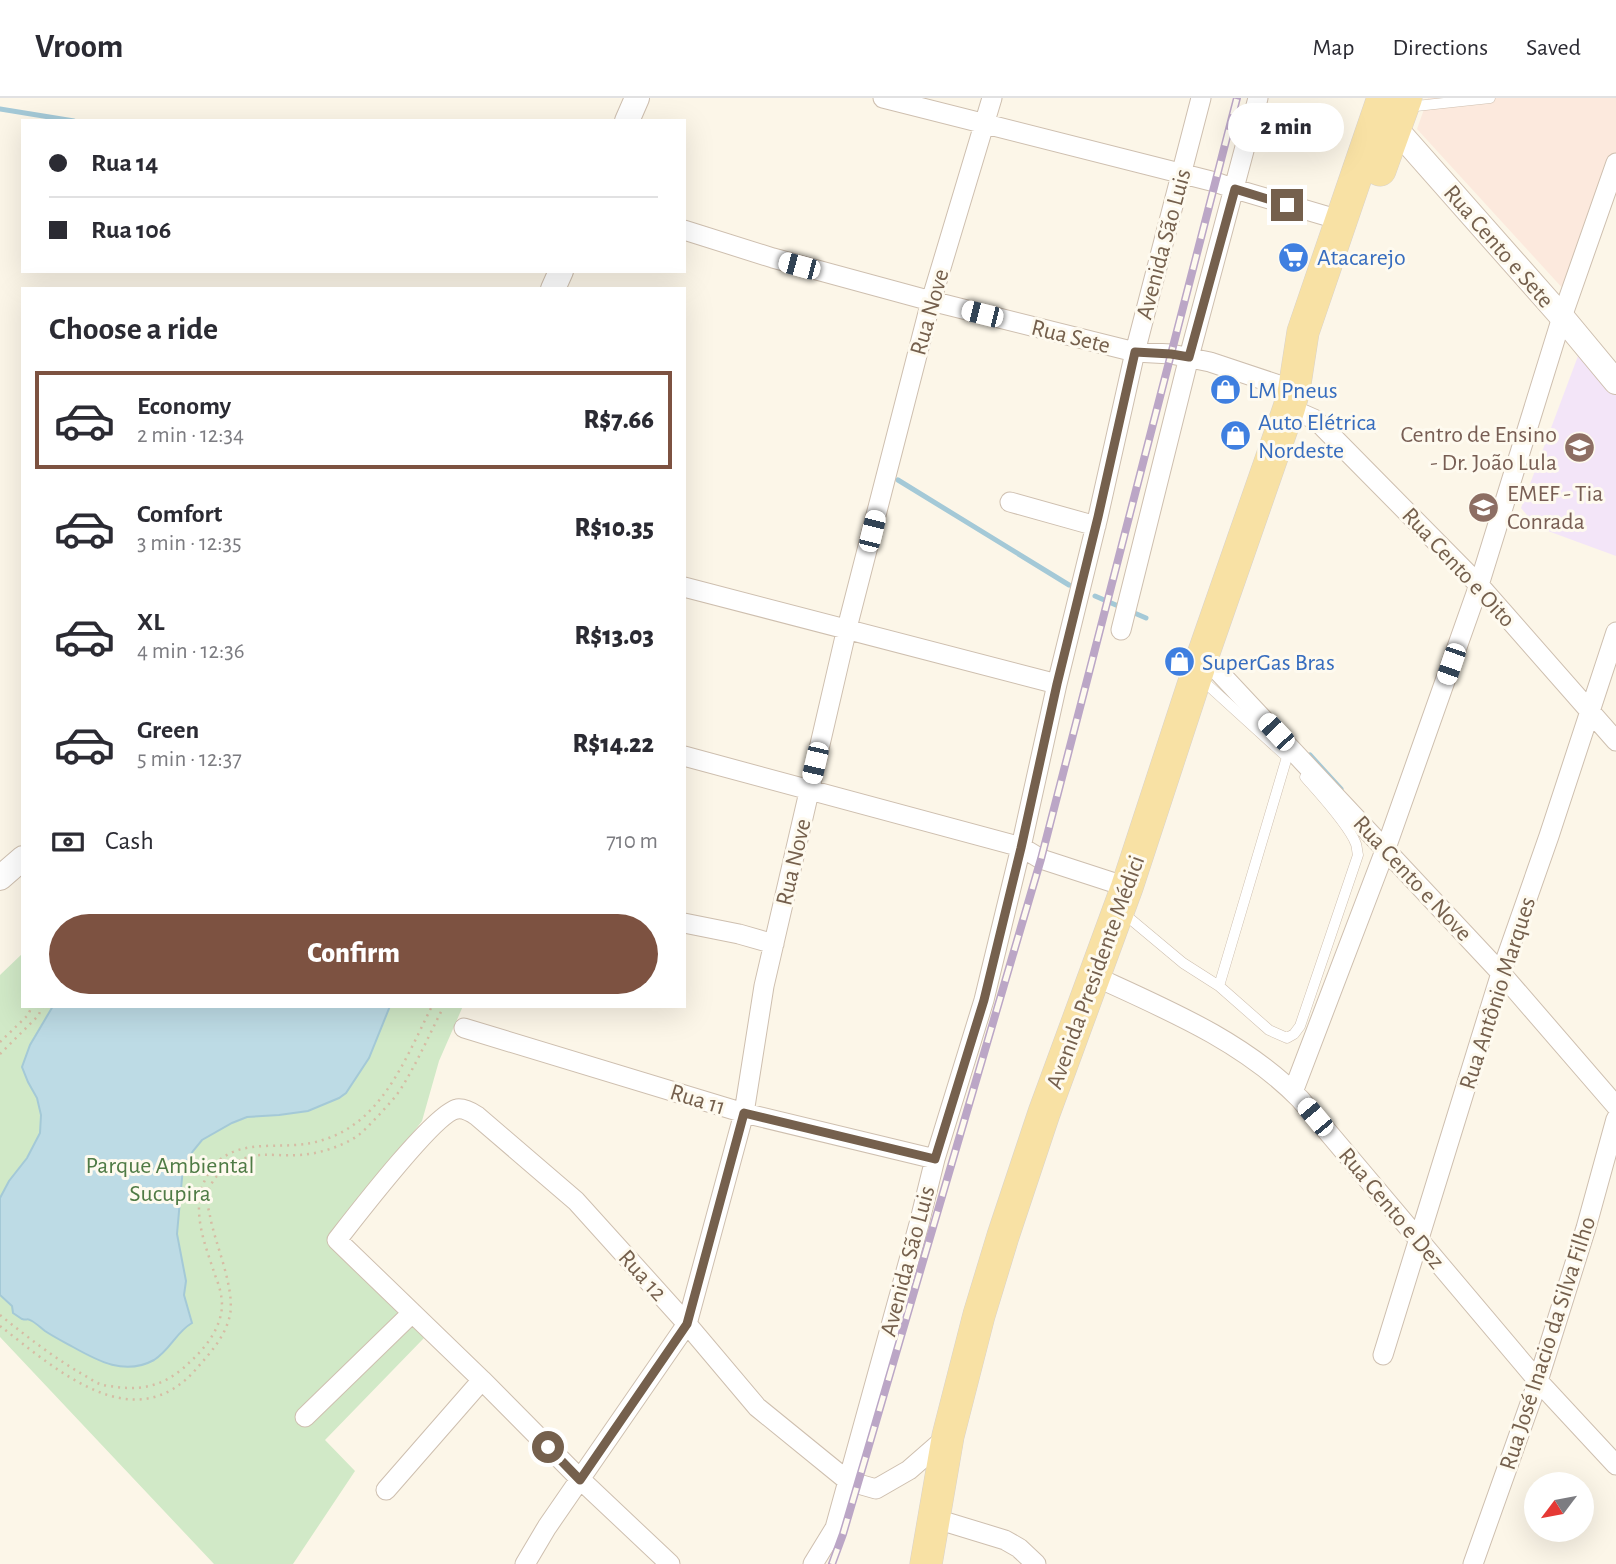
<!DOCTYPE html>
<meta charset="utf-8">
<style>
:root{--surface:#fff;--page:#f7f7f7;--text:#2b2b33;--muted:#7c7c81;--line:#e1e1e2;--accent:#7d5241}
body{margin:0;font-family:"Alegreya Sans",sans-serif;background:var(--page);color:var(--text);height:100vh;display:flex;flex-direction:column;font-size:26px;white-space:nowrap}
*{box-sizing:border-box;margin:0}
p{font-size:23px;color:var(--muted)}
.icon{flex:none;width:38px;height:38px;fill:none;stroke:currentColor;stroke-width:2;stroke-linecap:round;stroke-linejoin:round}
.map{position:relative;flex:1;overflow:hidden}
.side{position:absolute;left:21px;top:189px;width:665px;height:721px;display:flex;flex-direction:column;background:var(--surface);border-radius:0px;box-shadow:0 7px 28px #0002}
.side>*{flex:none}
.guide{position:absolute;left:21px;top:21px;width:665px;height:154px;border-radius:0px;box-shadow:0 7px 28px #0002;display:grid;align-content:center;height:154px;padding:0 28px;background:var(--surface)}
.needle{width:46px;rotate:238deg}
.tools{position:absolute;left:1524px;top:1374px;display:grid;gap:14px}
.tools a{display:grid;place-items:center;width:70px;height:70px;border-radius:50%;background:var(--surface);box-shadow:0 7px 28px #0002;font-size:35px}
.end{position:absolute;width:32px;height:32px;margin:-16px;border:9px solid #75604d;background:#fff;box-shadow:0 0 0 4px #fff}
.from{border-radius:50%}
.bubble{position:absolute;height:49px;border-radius:24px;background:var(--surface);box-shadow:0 7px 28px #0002;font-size:23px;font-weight:800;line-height:49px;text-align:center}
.car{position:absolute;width:21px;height:42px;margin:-21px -10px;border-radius:9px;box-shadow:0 0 5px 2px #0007;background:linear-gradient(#fff 24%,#345 0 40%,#fff 0 76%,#345 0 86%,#fff 0)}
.guide b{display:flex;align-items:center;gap:24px;height:66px;font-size:26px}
.guide b+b{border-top:2px solid var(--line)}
.guide i{width:18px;height:18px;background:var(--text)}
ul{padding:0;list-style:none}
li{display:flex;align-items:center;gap:21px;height:98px;margin:0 14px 10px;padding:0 14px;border:4px solid transparent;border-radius:0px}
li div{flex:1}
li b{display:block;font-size:26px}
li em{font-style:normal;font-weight:800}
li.selected{border-color:var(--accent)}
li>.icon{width:63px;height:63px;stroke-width:1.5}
h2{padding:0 28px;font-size:32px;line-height:84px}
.pay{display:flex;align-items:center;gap:18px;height:77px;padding:0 28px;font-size:26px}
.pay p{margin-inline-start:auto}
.primary-button{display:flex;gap:14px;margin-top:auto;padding:14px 28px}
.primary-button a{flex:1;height:80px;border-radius:42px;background:var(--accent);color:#fff;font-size:28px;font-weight:800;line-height:80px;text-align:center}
header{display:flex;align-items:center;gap:42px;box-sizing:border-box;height:98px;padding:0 35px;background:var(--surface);border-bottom:2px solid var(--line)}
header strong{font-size:33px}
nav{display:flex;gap:38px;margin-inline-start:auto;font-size:24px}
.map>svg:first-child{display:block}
.commercial{fill:#fce9dd}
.education{fill:#f3e5f8}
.green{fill:#d1e9c7}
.water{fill:#bddbe5;stroke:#a4c9d7;stroke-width:2}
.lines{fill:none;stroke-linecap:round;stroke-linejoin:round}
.stream{stroke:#a4c9d7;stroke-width:5}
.service-casing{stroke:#cebfaf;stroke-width:11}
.minor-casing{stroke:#cebfaf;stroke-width:21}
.tertiary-casing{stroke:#cebfaf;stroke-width:26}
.primary-casing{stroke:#d8d2cd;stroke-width:33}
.path{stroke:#d6bca4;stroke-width:2.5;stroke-dasharray:2 5;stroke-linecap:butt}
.service{stroke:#fff;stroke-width:10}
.minor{stroke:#fff;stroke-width:19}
.tertiary{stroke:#fff;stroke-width:24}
.primary{stroke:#f8e1a4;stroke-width:32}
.rail-casing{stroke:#bba6c6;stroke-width:8}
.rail{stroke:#fefaef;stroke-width:5;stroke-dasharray:16;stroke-linecap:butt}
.route{stroke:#75604d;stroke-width:9}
.labels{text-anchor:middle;stroke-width:6;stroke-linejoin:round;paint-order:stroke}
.street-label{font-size:24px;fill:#75604d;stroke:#fefaef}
.shop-label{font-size:24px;fill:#366cbe;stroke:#fefaef;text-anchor:start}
.education-label{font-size:24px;fill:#785e54;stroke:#fefaef;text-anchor:end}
.park-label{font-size:24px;fill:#4f7b45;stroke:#fefaef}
</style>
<header>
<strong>Vroom</strong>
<nav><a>Map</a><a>Directions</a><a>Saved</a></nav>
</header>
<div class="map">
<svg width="1616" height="1466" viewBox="0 0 1616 1466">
<rect width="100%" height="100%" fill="#fcf6e8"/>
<path class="commercial" d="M1428,0H1616V56L1566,194L1417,31Z"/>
<path class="education" d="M1581,250L1616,291V458L1537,429L1521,410Z"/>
<path class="green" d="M23,855V908H463L439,963L422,1023L331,1142L424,1240L325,1342L355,1373L293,1466H214L0,1239V877Z"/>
<path class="water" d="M53,908H390L369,960L346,995L339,1000L308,1013L279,1017L247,1019L232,1025L202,1042L193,1053L183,1069L177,1136L186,1183L184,1197L192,1225C176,1234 171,1251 154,1262C125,1278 98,1263 73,1249C64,1244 54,1239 45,1233C41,1230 37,1226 32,1223C25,1219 30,1223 22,1221C19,1219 16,1217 13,1215L12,1208L0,1197V1100L9,1083L27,1060L40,1035L41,1017L37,1000L28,984L22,969L30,947Z"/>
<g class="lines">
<path class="stream" d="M0,11L74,23
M898,382L1069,487
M1095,498L1146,520
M1310,657L1341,691"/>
<defs>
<path id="service" d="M1407,9L1490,0
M1200,580L1288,660
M1122,814L1183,865L1219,888L1269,932L1287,940L1294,936L1300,928L1358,757C1357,753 1357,749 1356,746C1349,727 1319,695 1305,679
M1219,888L1287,659"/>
<path id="minor" d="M883,0L1215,84L1235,91L1340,122
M684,132L773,160L931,203L1135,254L1171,256L1210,264L1294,292
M1289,310L1314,321L1323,329L1479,487L1616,643
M1010,404L1096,428
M684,489L1057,586
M1121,532L1189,259L1258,0
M1203,557L1501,875L1616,1008
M684,658L1021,749L1041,761L1127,789
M684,825L739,836L774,846
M1094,878C1168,912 1243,943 1300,1001L1538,1283L1616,1367
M464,930L744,1015L935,1061
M1293,994L1386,750L1479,487L1562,219L1616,65
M1383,1257L1501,875L1549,738L1616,534
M305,1319L412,1215
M386,1392L482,1282
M933,1420L1005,1442L1019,1450L1036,1466
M525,1466L547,1429L687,1226L744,1015L764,888L847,530L931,203L992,0
M670,1466L581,1382L482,1282L337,1142C355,1119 435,1015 457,1011C464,1010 471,1014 477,1018L576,1103L687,1226L757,1309L848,1383L876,1391L909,1372L948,1338
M813,1466L835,1430L919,1126L935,1061L984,902L1021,749L1057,586L1098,419L1135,254L1201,0
M1473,1466L1538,1283L1586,1130L1616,1021"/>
<path id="tertiary" d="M627,23L637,0
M1380,25L1396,31L1562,219L1616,284
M553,191L561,173
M0,780L23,760"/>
<path id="primary" d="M1380,72L1406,0
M926,1466L948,1338L979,1217L1003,1138L1044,1015L1127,789L1203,557L1289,310L1294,292L1303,234L1383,0"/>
</defs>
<use href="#service" class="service-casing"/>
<use href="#minor" class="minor-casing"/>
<use href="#tertiary" class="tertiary-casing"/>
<use href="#primary" class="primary-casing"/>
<path class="path" d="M0,944L28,917L32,908
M0,956L38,918L43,908
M0,1217C26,1238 53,1259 82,1276C88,1279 94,1284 100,1286C105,1288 111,1288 116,1289C148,1293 169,1285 192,1262C207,1248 221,1229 222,1208C222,1197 219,1187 215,1177C206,1149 193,1119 202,1089C205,1081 209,1073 215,1066C237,1044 266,1049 295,1047C375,1042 401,970 432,908
M0,1228C55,1270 134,1344 197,1270C211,1254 225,1239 230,1217C235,1189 215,1146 210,1118C209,1112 206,1104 207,1097C207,1092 213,1083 216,1079C218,1076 222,1074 224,1072C252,1050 269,1059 300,1057C317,1056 336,1050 351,1042C362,1036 370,1026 379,1017C387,1008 396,999 402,989C418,963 430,935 444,908"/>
<use href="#service" class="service"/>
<use href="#minor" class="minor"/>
<use href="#tertiary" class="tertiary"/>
<use href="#primary" class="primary"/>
<defs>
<path id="rail" d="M832,1466L843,1436L1041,761L1237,0"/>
</defs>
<use href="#rail" class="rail-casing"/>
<use href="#rail" class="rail"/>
</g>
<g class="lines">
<path class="route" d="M548,1349L580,1382L687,1226L744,1015L935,1061L984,902L1021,750L1057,586L1098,419L1135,254L1171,256L1189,259L1235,91L1287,107"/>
</g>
<defs>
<symbol id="supermarket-disc" viewBox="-11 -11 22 22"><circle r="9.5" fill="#3f7fe0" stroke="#fefaef"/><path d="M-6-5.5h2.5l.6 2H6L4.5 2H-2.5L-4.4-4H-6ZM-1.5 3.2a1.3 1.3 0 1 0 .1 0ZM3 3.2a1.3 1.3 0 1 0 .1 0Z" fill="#fff"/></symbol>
<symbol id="shop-disc" viewBox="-11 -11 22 22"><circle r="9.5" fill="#3f7fe0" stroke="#fefaef"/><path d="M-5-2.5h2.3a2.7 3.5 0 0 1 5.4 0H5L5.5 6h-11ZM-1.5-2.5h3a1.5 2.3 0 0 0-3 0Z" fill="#fff"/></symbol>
<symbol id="school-disc" viewBox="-11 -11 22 22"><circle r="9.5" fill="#8d6e63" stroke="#fefaef"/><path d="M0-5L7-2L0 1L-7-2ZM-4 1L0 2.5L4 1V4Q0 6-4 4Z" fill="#fff"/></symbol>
</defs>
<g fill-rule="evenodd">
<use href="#supermarket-disc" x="1276" y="142" width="35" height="35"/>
<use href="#shop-disc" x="1208" y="274" width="35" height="35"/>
<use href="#shop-disc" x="1218" y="320" width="35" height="35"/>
<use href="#school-disc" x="1562" y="332" width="35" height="35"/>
<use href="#school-disc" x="1466" y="392" width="35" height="35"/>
<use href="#shop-disc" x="1162" y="546" width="35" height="35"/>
</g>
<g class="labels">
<g class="street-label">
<text transform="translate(1163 146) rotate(-75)" y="8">Avenida São Luis</text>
<text transform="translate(1499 148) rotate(49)" y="8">Rua Cento e Sete</text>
<text transform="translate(929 214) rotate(-74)" y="8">Rua Nove</text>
<text transform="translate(1071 238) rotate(14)" y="8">Rua Sete</text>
<text transform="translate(1459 469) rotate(47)" y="8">Rua Cento e Oito</text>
<text transform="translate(793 764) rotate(-77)" y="8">Rua Nove</text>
<text transform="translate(1413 780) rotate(47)" y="8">Rua Cento e Nove</text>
<text transform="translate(1095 874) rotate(-70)" y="8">Avenida Presidente Médici</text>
<text transform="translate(1497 895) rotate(-72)" y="8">Rua Antônio Marques</text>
<text transform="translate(698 1001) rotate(17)" y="8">Rua 11</text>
<text transform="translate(1392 1110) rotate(50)" y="8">Rua Cento e Dez</text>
<text transform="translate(907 1163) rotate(-75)" y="8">Avenida São Luis</text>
<text transform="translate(643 1177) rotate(48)" y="8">Rua 12</text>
<text transform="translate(1547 1245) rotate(-72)" y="8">Rua José Inacio da Silva Filho</text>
</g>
<g class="shop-label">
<text x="1317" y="167">Atacarejo</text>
<text x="1248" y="300">LM Pneus</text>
<text x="1258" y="332">Auto Elétrica<tspan x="1258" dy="28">Nordeste</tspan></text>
<text x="1202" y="572">SuperGas Bras</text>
</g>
<g class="education-label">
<text x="1557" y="344">Centro de Ensino<tspan x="1557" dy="28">- Dr. João Lula</tspan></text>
<text x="1507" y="403" text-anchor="start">EMEF - Tia<tspan x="1507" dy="28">Conrada</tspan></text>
</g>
<g class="park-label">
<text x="170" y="1075">Parque Ambiental<tspan x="170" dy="28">Sucupira</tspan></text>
</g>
</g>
</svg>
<div class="tools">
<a><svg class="needle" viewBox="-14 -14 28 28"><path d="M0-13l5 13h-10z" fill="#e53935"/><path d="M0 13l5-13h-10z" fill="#7c7c81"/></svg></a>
</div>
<i class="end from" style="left:548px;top:1349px"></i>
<i class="end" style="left:1287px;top:107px"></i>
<div class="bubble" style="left:1228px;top:5px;width:116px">2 min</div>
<i class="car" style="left:799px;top:168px;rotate:285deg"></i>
<i class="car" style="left:982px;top:216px;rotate:284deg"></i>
<i class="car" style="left:872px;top:433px;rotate:14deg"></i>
<i class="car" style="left:1451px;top:566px;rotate:199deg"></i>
<i class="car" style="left:1276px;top:634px;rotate:317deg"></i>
<i class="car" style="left:815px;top:665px;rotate:193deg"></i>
<i class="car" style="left:1315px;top:1019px;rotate:320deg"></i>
<div class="guide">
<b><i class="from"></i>Rua 14</b>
<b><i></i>Rua 106</b>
</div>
<section class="side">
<h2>Choose a ride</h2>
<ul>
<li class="selected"><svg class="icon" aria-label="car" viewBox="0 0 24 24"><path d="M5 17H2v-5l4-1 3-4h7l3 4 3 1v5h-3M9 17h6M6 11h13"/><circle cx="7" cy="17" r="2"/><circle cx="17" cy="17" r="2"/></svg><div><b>Economy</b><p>2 min · 12:34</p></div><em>R$7.66</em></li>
<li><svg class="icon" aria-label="car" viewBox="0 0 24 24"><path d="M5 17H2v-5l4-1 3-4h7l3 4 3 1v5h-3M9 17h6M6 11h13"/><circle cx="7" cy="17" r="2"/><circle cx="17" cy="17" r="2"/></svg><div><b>Comfort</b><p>3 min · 12:35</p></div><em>R$10.35</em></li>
<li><svg class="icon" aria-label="car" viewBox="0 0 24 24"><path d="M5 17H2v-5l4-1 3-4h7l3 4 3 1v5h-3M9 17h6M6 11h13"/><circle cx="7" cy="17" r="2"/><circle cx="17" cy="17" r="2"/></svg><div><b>XL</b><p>4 min · 12:36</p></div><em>R$13.03</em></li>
<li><svg class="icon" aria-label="car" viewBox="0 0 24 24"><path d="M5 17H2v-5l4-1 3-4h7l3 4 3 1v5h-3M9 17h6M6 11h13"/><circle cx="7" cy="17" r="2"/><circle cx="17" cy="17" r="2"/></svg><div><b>Green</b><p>5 min · 12:37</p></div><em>R$14.22</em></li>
</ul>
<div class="pay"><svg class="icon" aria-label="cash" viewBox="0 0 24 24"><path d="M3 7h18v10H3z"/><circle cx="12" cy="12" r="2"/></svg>Cash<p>710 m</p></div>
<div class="primary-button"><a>Confirm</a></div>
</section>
</div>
